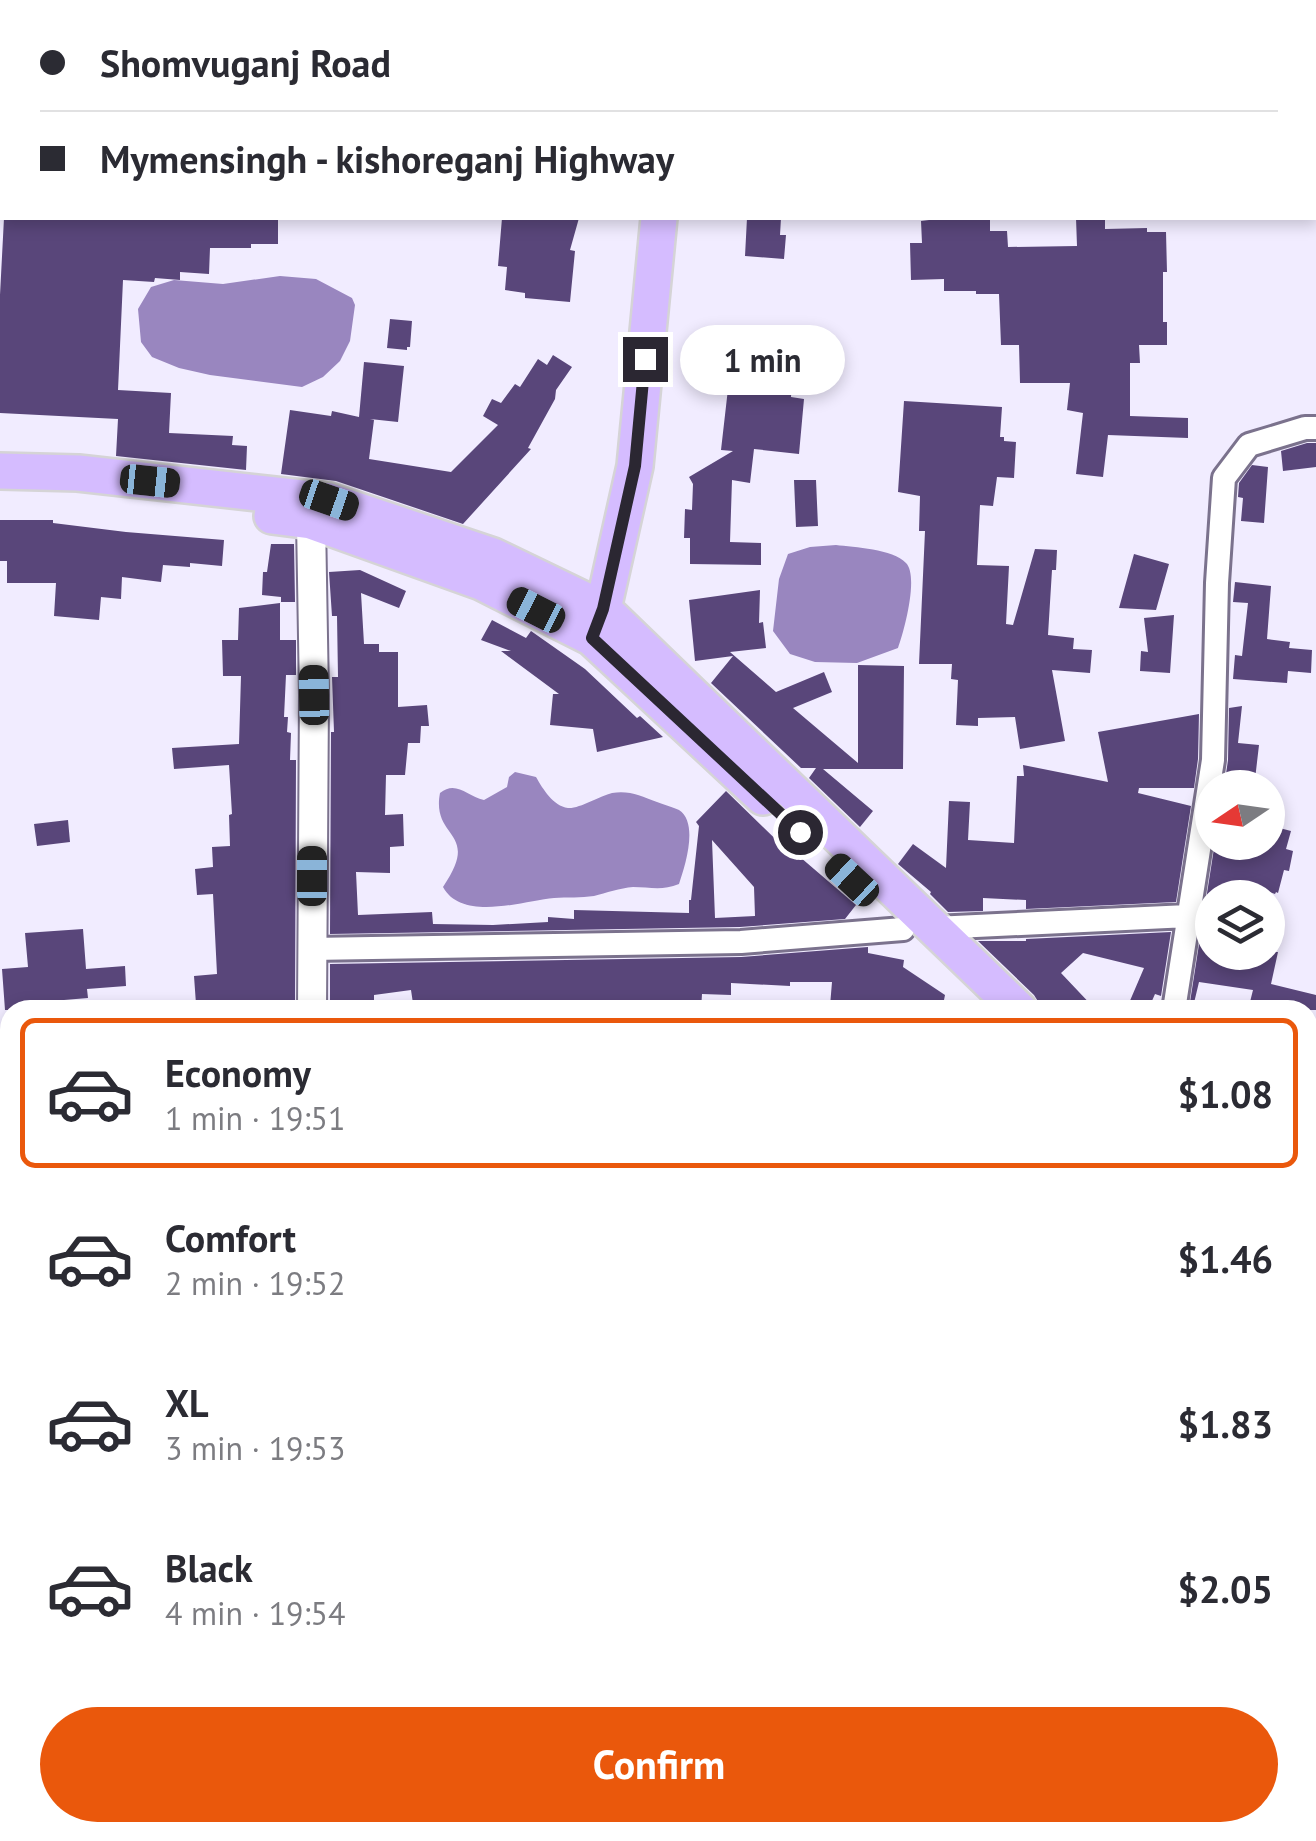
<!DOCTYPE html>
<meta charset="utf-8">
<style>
:root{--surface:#fff;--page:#f7f7f7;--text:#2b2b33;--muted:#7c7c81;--line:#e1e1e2;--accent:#ea580c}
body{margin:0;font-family:"PT Sans",sans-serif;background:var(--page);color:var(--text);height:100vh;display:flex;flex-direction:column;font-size:38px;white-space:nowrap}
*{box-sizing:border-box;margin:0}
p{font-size:32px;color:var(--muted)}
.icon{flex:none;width:55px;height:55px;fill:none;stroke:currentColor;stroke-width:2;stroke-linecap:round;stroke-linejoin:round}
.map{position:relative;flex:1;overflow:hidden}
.details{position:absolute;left:0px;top:1000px;width:1318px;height:842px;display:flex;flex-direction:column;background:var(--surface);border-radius:30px 30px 0 0;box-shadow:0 5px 15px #0003}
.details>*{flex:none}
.guide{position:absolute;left:0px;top:0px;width:1318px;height:220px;box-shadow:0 5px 15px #0003;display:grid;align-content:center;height:220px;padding:0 40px;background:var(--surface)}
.needle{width:65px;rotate:257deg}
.tools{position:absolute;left:1195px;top:770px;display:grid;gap:20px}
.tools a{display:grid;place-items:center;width:90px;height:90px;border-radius:50%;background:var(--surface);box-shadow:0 5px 15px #0003;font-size:50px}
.end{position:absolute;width:45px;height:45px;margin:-22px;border:12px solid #2b2732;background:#fff;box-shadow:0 0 0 5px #fff}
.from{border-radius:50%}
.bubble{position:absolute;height:70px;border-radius:35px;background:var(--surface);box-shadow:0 5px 15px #0003;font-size:32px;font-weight:700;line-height:70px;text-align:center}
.car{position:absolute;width:30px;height:60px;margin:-30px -15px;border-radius:12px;box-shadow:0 0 8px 2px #0007;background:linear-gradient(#222 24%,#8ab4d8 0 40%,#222 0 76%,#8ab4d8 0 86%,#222 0)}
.guide b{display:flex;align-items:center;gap:35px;height:95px;font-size:38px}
.guide b+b{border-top:2px solid var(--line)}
.guide i{width:25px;height:25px;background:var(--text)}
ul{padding:18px 0 0;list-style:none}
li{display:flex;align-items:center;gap:30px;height:150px;margin:0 20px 15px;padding:0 20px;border:5px solid transparent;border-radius:15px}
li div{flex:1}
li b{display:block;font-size:38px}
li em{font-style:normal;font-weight:700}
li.current{border-color:var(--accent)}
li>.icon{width:90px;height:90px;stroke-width:1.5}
.button{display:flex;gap:20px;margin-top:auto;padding:20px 40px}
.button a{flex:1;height:115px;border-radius:60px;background:var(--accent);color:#fff;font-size:40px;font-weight:700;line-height:115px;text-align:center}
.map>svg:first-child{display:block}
.water{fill:#9986bf}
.building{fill:#59467a;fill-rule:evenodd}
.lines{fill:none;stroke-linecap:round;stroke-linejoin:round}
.minor-casing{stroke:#7b728d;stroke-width:28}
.tertiary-casing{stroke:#7b728d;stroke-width:32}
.primary-casing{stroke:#d5d4d6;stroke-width:40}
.minor{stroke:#fff;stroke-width:22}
.tertiary{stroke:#fff;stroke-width:28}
.primary{stroke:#d5bcff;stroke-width:35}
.route{stroke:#2b2732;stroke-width:12}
</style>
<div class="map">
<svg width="1316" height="1841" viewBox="0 0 1316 1841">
<rect width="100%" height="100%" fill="#f1ecff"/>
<path class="water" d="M280,276L316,279L352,298L355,305L350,341L340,361L323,377L302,387L210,375L179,368L152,357L141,342L138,309L151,287L174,280L223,284Z
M836,545C854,547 893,549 906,563C919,576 904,632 898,648L857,663L815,662L790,654L773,631L779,579L788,554L810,547Z
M515,772L536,777C543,789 553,806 568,808C579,809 600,796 612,793C629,790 641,796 657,802C664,805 673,807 679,810C699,823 685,866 679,884C662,891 650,887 633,887C620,888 606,893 594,896C581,898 567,897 554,898C523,901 462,922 443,887C482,830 431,840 440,793C456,780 467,796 484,800L507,787L509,777Z"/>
<path class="building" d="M4,218H278V244H251V248H210L209,274L180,272V280L155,278L154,282L123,280L118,390L171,393L169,433L233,436L232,445L247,446L246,470L116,456L118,419L0,413V295Z
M502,218H579L570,250L575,251L570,302L525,298V293L505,290L507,267L498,266Z
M747,218H781L780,235H786L784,259L745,256Z
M929,218H990V231H1007L1008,247L1077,246L1076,218H1105V229L1147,228V232H1166L1167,272H1163V322H1167V345H1139L1140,363H1130V416L1188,418V438L1108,435L1103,477L1076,474L1083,413L1067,410L1070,383H1020L1019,345H1001L999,294H976V291H944V279L911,280L910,243H922L921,221L929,220Z
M390,319L412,321L410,347H407V350L387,348Z
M749,343L794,346L791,397L804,399L799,454L754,449L750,483L732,480L730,542L761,543V565L690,564V538H684L685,509L692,510L693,484L689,477L733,451L721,450L729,380H746Z
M553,355L572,367L556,390L555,399L528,448L531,449L463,524L336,481L281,474L290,410L331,416L332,411L359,417L364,362L404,366L398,422L370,419L374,420L369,459L451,472L498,425L483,416L492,399L501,403L515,384L520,387L538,359L547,365Z
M904,401L1002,407L1000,437H1004V441L1016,442L1014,478L997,477L993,506L980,505L977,565L1009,566L1006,624L1013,625L1035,549L1057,550L1056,570H1052L1048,635L1074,638L1073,649L1092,650L1090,673L1052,670L1065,741L1020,749L1015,717L978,718V726L956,725L958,680L951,679L952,664H919L925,531H919L920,496L898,492Z
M1307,443H1316V467L1283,471L1281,451Z
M1252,465L1268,467L1264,523L1241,521L1243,498L1238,497L1239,483Z
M794,480H816L818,526L796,527Z
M0,520H53V523L126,532L224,540L222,566L190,563V567L163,565L161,582L122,577L121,599L101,597L99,620L54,616L56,583H7V561H0Z
M271,544H294L295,602H281V597L262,595L263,572H267Z
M1134,554L1169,564L1156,610L1119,608Z
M360,570L406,591L399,608L361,593L364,644H379V652H398V707L427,705L429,726H421L420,743H408L405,775H386L385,815L403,814L404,846L390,847V873L356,872L358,915L432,912L433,924L493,925L548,922V917L574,919V910L689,913V900H691L699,826L696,822L726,791L797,860L800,857L856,905L845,919L740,927L330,934L331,732H334L332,677H338L337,616H332L329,572ZM712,840L754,887L755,916L715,918Z
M1235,582L1271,586L1267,639L1290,642L1289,648L1312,650L1311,673L1288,671L1287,683L1233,679L1235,655L1242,656L1248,603L1233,602Z
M760,590L759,623L763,622L766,648L730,652L776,692L824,672L832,692L793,708L858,763V665L904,666L903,769H823L873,811L860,827L809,778L816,768H801L711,683L733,656L695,661L689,600Z
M280,603V640H296V675H286L284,717H288L287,732L291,733L290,760H296L295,1010H215L214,1004H196L194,976L217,974L213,894L197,895L195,869L213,867L212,847L230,846L229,815L232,814L229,765L174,769L172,748L239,744L241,676H223L222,640H238L239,608Z
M1174,615L1170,673L1140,671L1141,651L1148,652L1144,618Z
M492,620L526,638L531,631L585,669L637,718L640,716L663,737L597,752L593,729L550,725L553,694H559L501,651H511L481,640Z
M1242,706L1238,743L1259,745L1254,788H1224L1228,760L1229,708Z
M1199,714L1198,759L1194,788H1139L1138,793L1191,806L1176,902L1026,909V900L983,898V911L948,912L930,894L931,892L898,864L913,844L946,868L949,801L970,802L968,840L1014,843L1017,776H1024L1023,765L1108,782L1098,732Z
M68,820L70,842L37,846L34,824Z
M1268,825L1291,831L1286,849L1293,851L1289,871L1284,870L1278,893L1276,892L1275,894L1249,885L1245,898H1212L1208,932L1212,933V952H1278L1271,984L1316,995V1010H1248L1253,990L1199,982L1194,1003L1190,1002L1215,842H1268Z
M83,929L86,969L125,966L126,986L87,989L88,998L52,1001L53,1010H5L2,969L28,967L25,933Z
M1171,932L1161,996L1155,994L1148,1010H1126L1144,968L1083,953L1061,973L1096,1010H1040L1039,1003L1034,995L978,941H1026V939Z
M868,947V953L904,960L903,967L945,995L942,1010H874L830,1006L832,982H790V986L731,983V995L702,994L701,1010H500L499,1007L466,1010H414L411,990L374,995V1010H330V964L741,957Z"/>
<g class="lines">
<defs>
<path id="minor" d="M934,928L1188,916
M311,949L741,942L903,929
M1174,1010L1213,760L1217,583L1224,478L1249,445L1305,428H1316"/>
<path id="tertiary" d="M311,521L314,695L312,1010
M322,1832V1841"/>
<path id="primary" d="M709,2L710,0
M0,471L78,473L329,501L493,556L603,609L1019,1010
M272,516L311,521L481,582L592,638L763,797
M595,630L603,609L635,466L659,218
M1308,1272L1316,1279
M1308,1310L1316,1317"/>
</defs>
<use href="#minor" class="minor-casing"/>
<use href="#tertiary" class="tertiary-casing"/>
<use href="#primary" class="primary-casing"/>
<use href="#minor" class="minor"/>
<use href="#tertiary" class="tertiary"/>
<use href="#primary" class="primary"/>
</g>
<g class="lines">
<path class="route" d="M645,359L635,466L603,609L592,638L800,832"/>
</g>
</svg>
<div class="tools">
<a><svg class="needle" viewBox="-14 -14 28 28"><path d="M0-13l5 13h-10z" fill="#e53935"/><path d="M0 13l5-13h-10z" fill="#7c7c81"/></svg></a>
<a><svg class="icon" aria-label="layers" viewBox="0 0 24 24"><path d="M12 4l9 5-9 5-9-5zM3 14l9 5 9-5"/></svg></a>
</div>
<i class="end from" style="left:800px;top:832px"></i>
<i class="end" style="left:645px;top:359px"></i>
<div class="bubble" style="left:680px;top:325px;width:165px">1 min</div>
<i class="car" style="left:150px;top:481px;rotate:96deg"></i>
<i class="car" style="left:329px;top:500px;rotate:109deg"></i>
<i class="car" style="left:536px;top:610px;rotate:297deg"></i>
<i class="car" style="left:314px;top:695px;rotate:359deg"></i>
<i class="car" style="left:312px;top:876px;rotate:0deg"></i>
<i class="car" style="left:852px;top:880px;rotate:313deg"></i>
<div class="guide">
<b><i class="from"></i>Shomvuganj Road</b>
<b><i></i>Mymensingh - kishoreganj Highway</b>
</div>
<section class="details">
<ul>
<li class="current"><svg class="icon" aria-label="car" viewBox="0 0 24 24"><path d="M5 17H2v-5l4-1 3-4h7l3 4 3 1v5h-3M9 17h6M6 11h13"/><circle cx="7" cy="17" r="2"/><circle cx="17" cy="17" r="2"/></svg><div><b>Economy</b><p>1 min · 19:51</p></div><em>$1.08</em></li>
<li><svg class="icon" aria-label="car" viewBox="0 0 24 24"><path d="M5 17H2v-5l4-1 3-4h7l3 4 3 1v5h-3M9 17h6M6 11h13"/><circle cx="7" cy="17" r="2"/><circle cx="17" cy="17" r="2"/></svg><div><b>Comfort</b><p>2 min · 19:52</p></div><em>$1.46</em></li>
<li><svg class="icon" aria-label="car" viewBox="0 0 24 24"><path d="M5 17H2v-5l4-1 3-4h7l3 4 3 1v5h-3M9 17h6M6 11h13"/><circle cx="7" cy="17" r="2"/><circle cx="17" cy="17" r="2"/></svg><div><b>XL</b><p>3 min · 19:53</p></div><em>$1.83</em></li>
<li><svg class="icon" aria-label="car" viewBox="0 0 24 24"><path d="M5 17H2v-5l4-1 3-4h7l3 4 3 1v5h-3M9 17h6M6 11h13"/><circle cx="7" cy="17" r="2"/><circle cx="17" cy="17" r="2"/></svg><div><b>Black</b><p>4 min · 19:54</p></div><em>$2.05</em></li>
</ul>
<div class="button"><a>Confirm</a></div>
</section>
</div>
